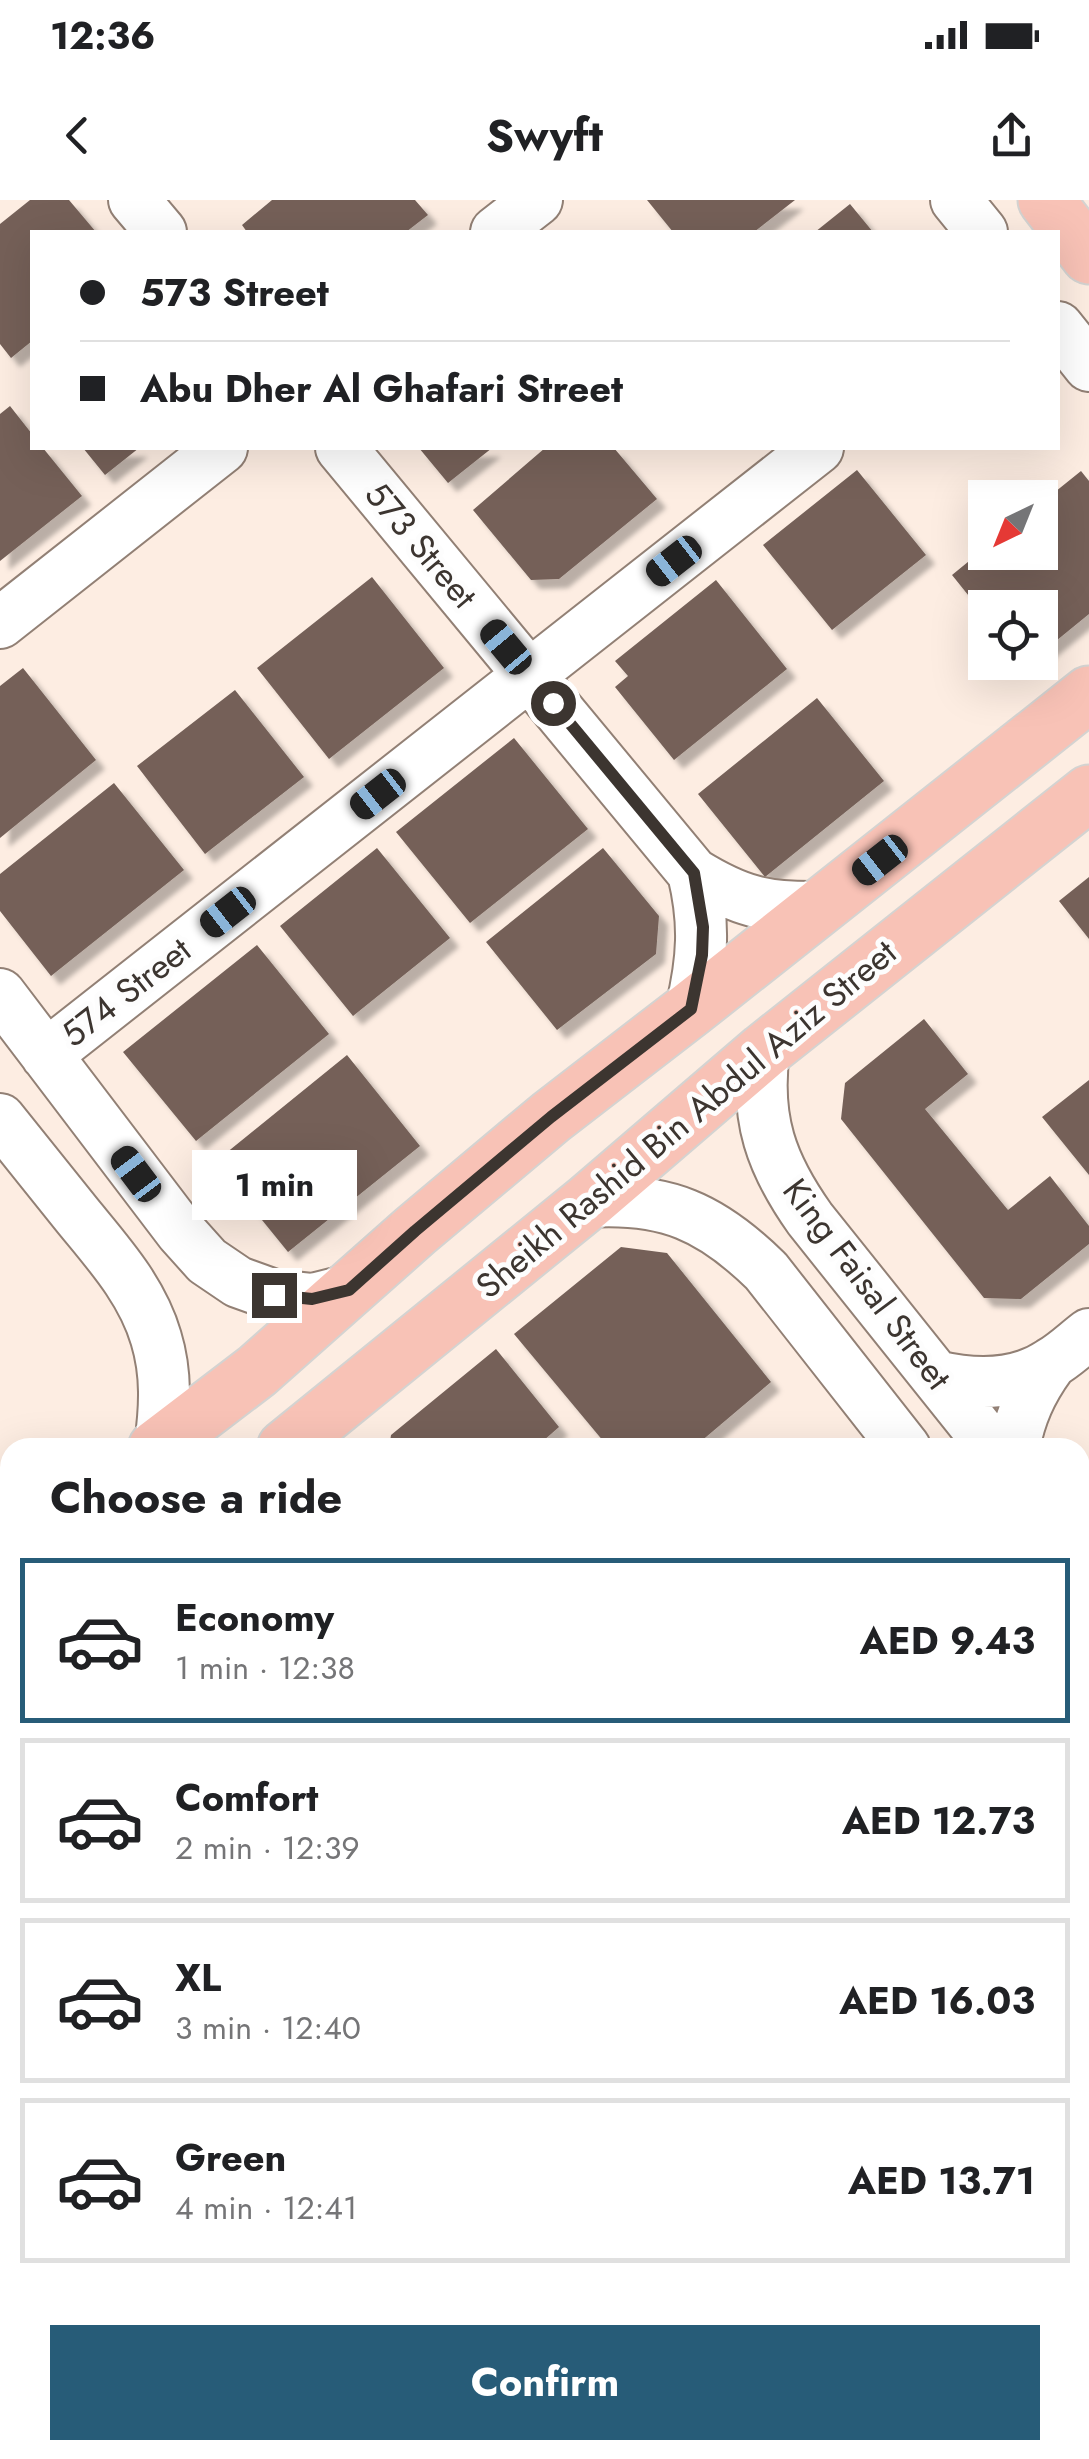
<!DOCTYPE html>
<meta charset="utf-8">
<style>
:root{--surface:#fff;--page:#f2f2f2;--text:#202124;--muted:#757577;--line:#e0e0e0;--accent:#275c78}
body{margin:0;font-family:Jost,sans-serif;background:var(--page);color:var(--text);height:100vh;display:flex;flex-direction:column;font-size:38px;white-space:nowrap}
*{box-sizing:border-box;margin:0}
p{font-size:32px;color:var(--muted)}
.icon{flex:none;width:55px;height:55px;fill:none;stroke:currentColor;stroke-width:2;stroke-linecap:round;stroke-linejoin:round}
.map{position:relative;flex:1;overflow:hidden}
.drawer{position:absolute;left:0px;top:1238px;width:1090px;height:1022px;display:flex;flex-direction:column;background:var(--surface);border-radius:30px 30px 0 0;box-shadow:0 10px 40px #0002}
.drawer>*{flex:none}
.hud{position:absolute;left:30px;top:30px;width:1030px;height:220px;border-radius:0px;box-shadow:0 10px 40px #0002;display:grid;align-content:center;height:220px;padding:0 50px;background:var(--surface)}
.needle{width:65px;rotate:223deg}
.tools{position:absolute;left:968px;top:280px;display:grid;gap:20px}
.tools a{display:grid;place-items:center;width:90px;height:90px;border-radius:0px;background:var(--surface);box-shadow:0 10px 40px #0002;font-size:50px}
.end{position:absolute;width:45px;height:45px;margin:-22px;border:12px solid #3c3530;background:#fff;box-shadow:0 0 0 5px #fff}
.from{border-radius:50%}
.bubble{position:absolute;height:70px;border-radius:0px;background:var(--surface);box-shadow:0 10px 40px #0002;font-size:32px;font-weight:700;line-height:70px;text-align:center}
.car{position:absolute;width:30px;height:60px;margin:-30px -15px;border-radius:12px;box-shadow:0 0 8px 2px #0007;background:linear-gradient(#222 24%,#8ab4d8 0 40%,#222 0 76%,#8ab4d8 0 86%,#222 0)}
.hud b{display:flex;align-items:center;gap:35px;height:95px;font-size:38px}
.hud b+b{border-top:2px solid var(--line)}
.hud i{width:25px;height:25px;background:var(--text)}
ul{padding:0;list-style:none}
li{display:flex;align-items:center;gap:30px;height:165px;margin:0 20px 15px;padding:0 30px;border:5px solid var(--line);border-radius:0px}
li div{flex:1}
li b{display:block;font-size:38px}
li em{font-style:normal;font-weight:700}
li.active{border-color:var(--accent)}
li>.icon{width:90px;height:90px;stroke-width:1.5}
h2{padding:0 50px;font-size:45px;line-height:120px}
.cta{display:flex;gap:20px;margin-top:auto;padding:20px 50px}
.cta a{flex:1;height:115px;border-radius:0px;background:var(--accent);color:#fff;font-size:40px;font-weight:700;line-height:115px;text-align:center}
.status{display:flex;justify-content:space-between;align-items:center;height:70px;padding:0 50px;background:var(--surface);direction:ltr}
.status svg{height:28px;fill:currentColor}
header{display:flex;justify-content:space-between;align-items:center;height:130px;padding:0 50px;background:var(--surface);font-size:45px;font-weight:700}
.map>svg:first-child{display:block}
.building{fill:#746159;filter:url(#shadow)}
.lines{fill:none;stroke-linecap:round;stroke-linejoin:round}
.minor-casing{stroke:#928075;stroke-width:54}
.major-casing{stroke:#d4d3d1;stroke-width:59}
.path{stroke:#9f948c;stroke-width:6;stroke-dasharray:2.5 8;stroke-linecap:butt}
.minor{stroke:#fff;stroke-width:50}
.major{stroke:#f8c2b6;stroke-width:55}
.route{stroke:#3c3530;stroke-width:12}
.labels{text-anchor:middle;stroke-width:10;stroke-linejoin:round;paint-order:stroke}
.street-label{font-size:35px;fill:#3c3530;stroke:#fdfdfd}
</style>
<div class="status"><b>12:36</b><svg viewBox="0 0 49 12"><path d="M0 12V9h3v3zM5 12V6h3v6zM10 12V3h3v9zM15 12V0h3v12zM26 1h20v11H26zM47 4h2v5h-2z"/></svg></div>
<header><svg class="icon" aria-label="back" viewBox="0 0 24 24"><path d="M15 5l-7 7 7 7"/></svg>Swyft<svg class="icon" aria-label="share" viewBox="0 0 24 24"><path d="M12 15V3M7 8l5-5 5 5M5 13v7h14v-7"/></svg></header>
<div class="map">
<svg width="1089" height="2259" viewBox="0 0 1089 2259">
<defs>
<filter id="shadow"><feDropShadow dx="9" dy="9" stdDeviation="2.5" flood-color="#0004"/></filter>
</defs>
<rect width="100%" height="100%" fill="#fdede2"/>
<path class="building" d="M30,0H69L96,32H32V141L11,158L0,144V24Z
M272,0H415L428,15L406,32H247L242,25Z
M647,0H795L754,32H673Z
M850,4L873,32H815Z
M10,206L32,234V248H43L82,296L0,361V214Z
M83,248H139L105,275Z
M419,248H492L448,283Z
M545,248H614L657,299L559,379L531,380L473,310Z
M857,270L926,355L832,430L763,345Z
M1081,271L1089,281V414L1040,454V408H985V416L952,375L985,348V352H1040V304Z
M372,377L444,468L329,559L257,468Z
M716,380L787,469L674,560L615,487L628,476L615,461Z
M23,468L96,560L0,638V486Z
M235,490L304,577L205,654L137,566Z
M817,498L884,581L765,677L698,594Z
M514,538L588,629L470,723L396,632Z
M114,583L184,670L51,776L0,711V674Z
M377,648L450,738L353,816L280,726Z
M603,648L659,716L656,754L557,830L486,742Z
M1089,677V739L1059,701Z
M257,745L329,834L196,941L123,852Z
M924,819L968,874L925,909L1008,1010L1050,976L1089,1026V1044L1021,1099L984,1098L841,919L845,883Z
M347,855L420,946L288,1052L215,962Z
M1089,880V975L1042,917Z
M621,1047L667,1053L771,1182L693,1248H609L514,1134Z
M496,1149L559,1227L535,1248H389L391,1235Z
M1089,1754V1840L1080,1829V1762Z
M1080,1869L1089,1880V2005L1080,2012Z
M598,2250H740L747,2259H587Z"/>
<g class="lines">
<defs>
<path id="minor" d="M134,0L161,32
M956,0L982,32
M496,32L537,0
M1058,127L1089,166
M341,248L693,673C740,702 766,708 821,707
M0,423L222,248
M0,794L181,1032L207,1061L238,1082L274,1095L313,1099L349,1090
M691,809C703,759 705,722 693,673
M764,851C755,919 771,964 810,1019L993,1248
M46,855L818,248
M0,919C26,951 51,983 77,1015C108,1053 142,1090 156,1138C167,1174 165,1209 160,1245
M588,1002C666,997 711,1017 766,1071L905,1248
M936,1176C974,1185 1017,1186 1051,1163C1065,1155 1077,1143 1089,1134
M1014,1248C1020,1216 1031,1191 1050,1165
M1080,1357L1089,1368
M1080,1468L1089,1480
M1080,1536L1089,1529
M1080,2176L1089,2169
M517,2250L523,2259
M818,2250C837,2259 852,2259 871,2250
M977,2259L988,2250"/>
<path id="major" d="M1046,0L1089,56
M156,1248L257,1171L415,1031L551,917L691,809L1089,494
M285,1248L588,1002L764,851L1089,593
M0,1366L10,1358
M0,1490L10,1481
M0,1675L10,1694
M0,1740L10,1753
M0,1844L10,1857
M0,1967L10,1980
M0,2138L10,2150
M94,2250L101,2259
M226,2250L233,2259
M324,2250L332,2259
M428,2250L435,2259"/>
</defs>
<use href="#minor" class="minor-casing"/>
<use href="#major" class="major-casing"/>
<path class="path" d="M6,1557L10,1558"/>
<use href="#minor" class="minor"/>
<use href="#major" class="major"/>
</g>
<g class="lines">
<path class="route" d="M274,1095L312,1099L349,1090L415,1031L551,917L691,809L702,755L703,727L694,673L553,503"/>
</g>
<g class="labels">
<g class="street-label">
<text transform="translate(421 345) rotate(50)" y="12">573 Street</text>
<text transform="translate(126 792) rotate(-38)" y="12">574 Street</text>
<text transform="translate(686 919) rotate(-40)" y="12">Sheikh Rashid Bin Abdul Aziz Street</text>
<text transform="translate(867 1084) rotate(53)" y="12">King Faisal Street</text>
</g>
</g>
</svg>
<div class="tools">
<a><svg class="needle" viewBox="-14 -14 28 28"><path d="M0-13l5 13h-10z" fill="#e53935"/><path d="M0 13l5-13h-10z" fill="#757577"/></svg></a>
<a><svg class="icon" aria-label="locate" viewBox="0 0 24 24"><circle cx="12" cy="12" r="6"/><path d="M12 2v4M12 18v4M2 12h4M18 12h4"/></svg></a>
</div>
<i class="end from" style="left:553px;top:503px"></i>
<i class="end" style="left:274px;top:1095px"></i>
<div class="bubble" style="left:192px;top:950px;width:165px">1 min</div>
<i class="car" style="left:674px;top:361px;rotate:232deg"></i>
<i class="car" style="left:506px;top:447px;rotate:320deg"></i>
<i class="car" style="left:378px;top:594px;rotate:232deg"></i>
<i class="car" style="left:880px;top:660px;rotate:232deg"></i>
<i class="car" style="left:228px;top:712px;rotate:232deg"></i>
<i class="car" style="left:136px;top:974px;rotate:323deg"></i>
<div class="hud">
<b><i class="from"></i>573 Street</b>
<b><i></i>Abu Dher Al Ghafari Street</b>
</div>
<section class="drawer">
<h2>Choose a ride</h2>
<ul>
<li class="active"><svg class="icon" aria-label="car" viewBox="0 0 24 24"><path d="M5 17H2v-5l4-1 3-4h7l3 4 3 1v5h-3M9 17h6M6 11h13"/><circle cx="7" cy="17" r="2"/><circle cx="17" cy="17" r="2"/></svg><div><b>Economy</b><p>1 min · 12:38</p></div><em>AED 9.43</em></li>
<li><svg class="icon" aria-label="car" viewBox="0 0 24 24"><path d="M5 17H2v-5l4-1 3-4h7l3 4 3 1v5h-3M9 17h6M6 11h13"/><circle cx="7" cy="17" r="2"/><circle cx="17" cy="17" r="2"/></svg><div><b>Comfort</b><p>2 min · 12:39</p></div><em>AED 12.73</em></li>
<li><svg class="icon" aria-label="car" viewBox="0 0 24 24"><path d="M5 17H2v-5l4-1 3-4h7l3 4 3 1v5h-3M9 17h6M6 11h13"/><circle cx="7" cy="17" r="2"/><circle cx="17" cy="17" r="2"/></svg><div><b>XL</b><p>3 min · 12:40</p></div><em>AED 16.03</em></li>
<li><svg class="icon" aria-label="car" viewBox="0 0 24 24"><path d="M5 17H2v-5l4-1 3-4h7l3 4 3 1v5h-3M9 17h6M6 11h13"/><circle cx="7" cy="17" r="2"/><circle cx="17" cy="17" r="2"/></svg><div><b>Green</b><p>4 min · 12:41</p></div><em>AED 13.71</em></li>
</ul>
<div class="cta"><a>Confirm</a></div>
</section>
</div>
